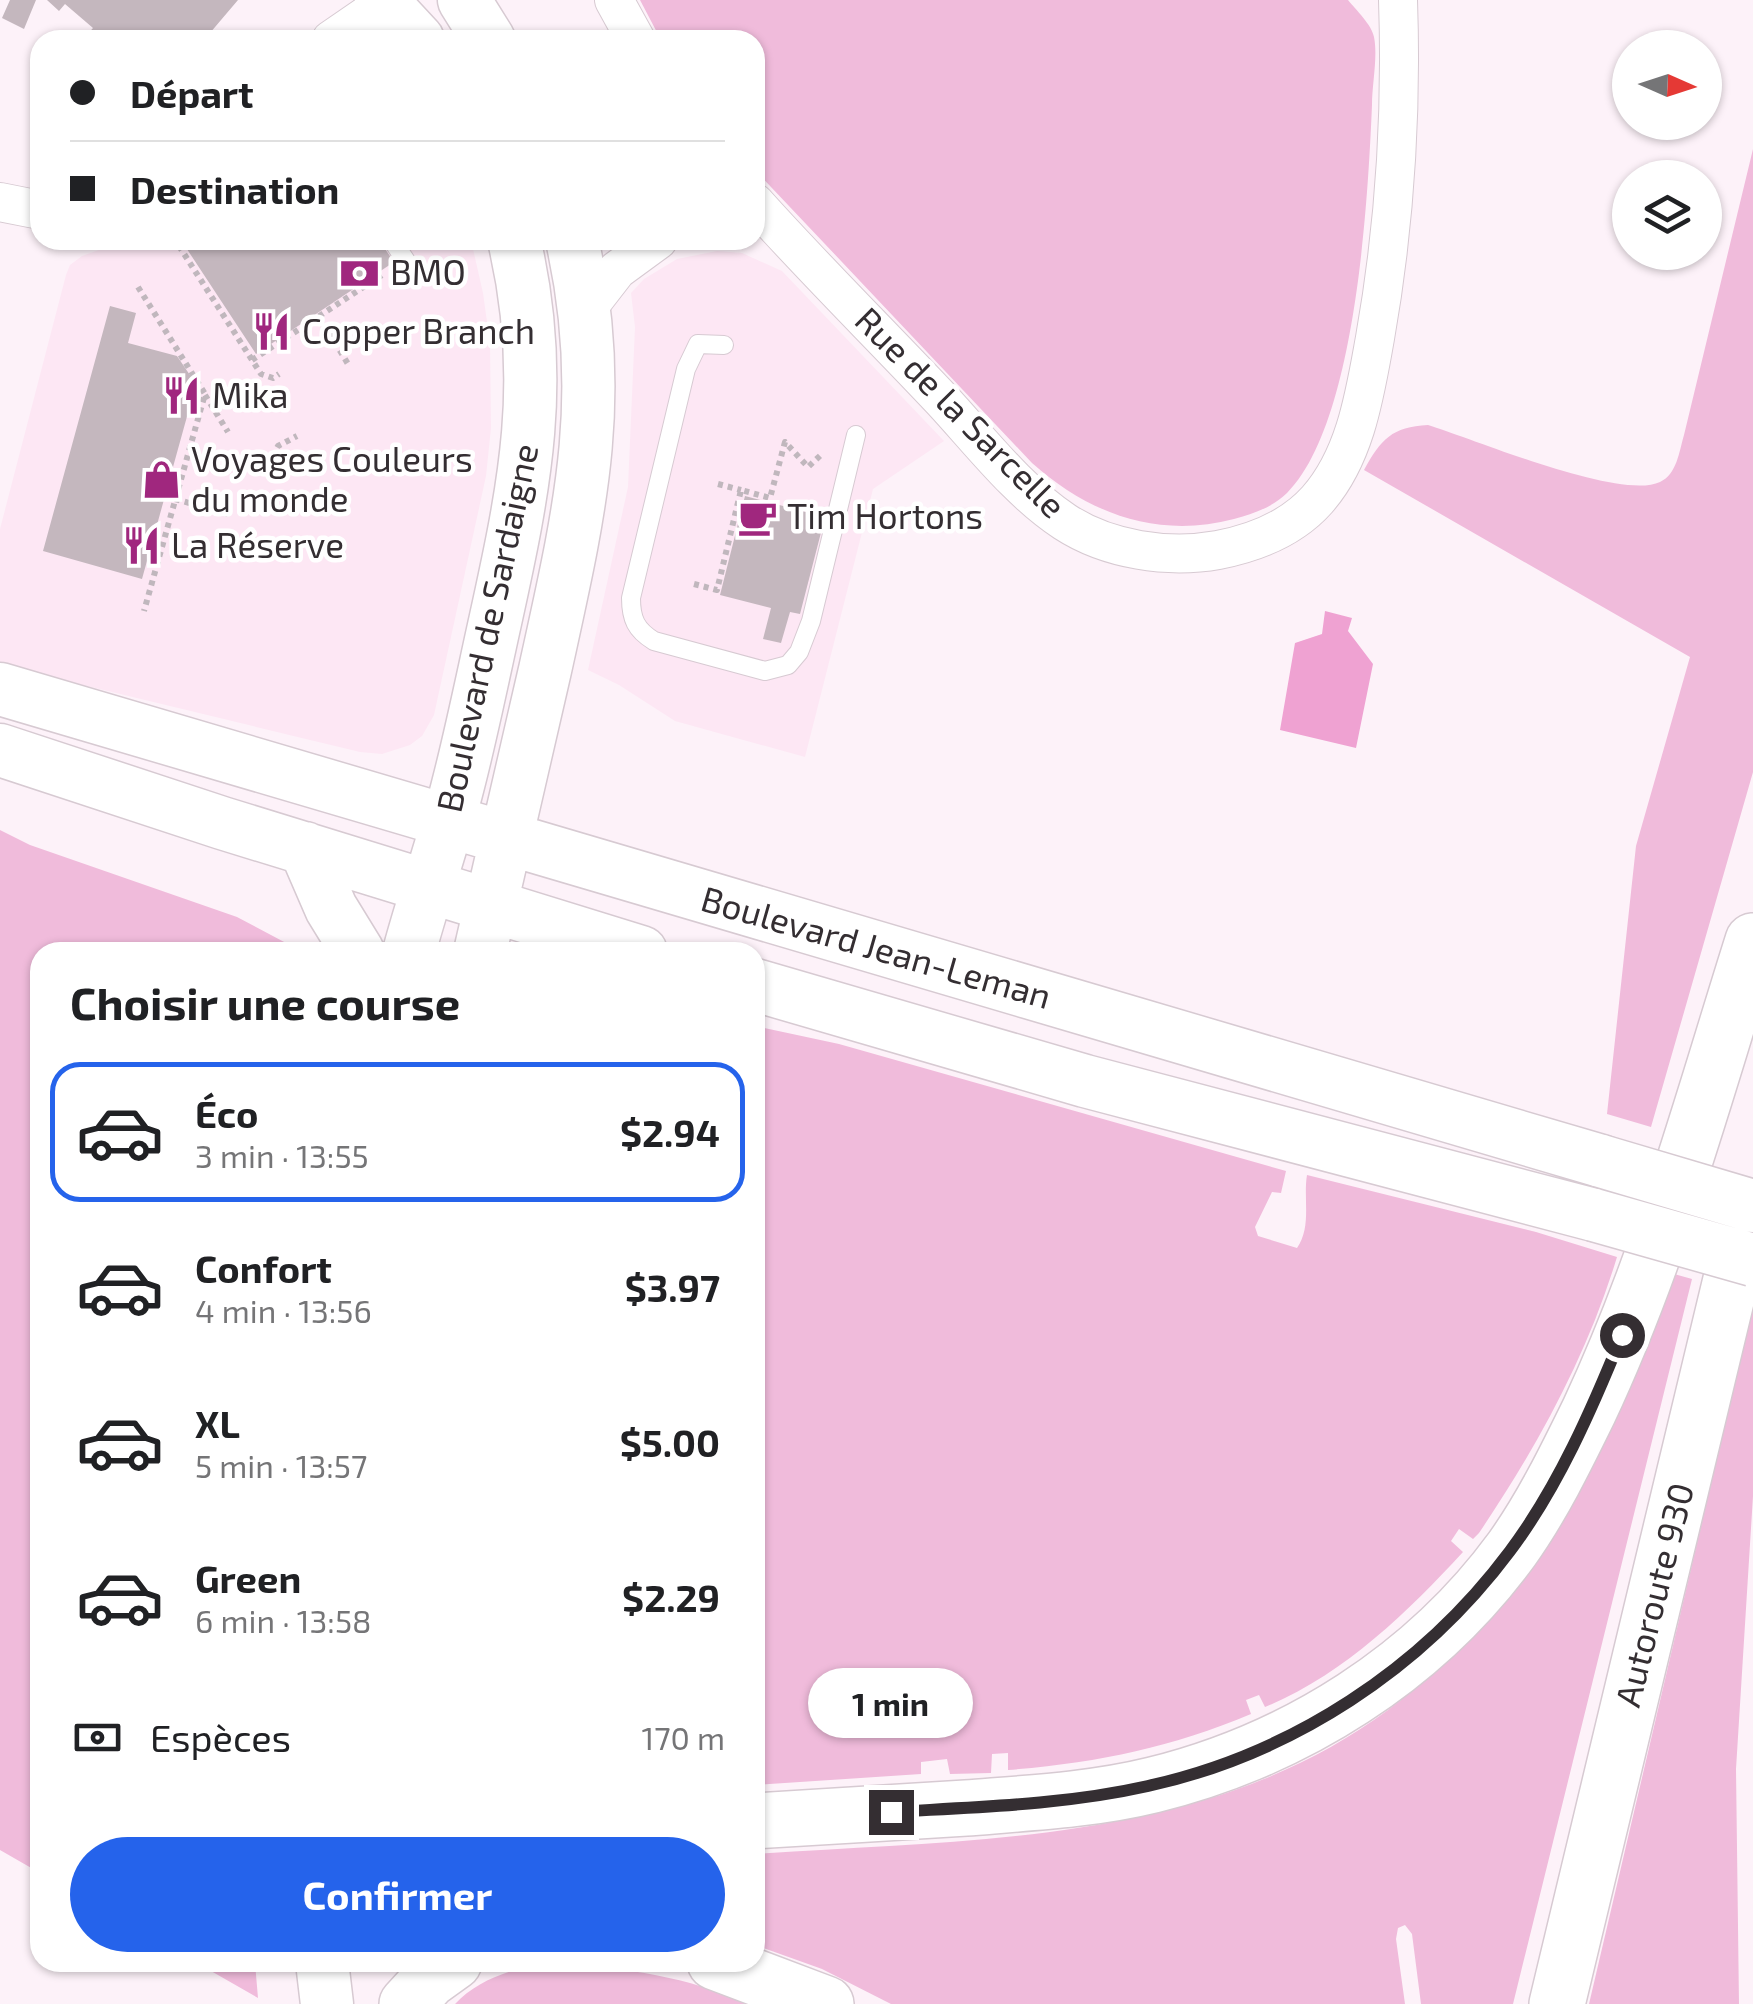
<!DOCTYPE html>
<html lang="fr">
<meta charset="utf-8">
<style>
:root{--surface:#fff;--page:#f6f6f6;--text:#202124;--muted:#757577;--line:#e0e0e0;--accent:#2563eb}
body{margin:0;font-family:"Exo 2",sans-serif;background:var(--page);color:var(--text);height:100vh;display:flex;flex-direction:column;font-size:38px;white-space:nowrap}
*{box-sizing:border-box;margin:0}
p{font-size:32px;color:var(--muted)}
.icon{flex:none;width:55px;height:55px;fill:none;stroke:currentColor;stroke-width:2;stroke-linecap:round;stroke-linejoin:round}
.map{position:relative;flex:1;overflow:hidden}
.details{position:absolute;left:30px;top:942px;width:735px;height:1030px;display:flex;flex-direction:column;background:var(--surface);border-radius:30px;box-shadow:0 2px 8px #0004}
.details>*{flex:none}
.banner{position:absolute;left:30px;top:30px;width:735px;height:220px;border-radius:30px;box-shadow:0 2px 8px #0004;display:grid;align-content:center;height:220px;padding:0 40px;background:var(--surface)}
.needle{width:65px;rotate:93deg}
.fabs{position:absolute;left:1612px;top:30px;display:grid;gap:20px}
.fabs a{display:grid;place-items:center;width:110px;height:110px;border-radius:50%;background:var(--surface);box-shadow:0 2px 8px #0004;font-size:50px}
.end{position:absolute;width:45px;height:45px;margin:-22px;border:12px solid #342e32;background:#fff;box-shadow:0 0 0 5px #fff}
.from{border-radius:50%}
.bubble{position:absolute;height:70px;border-radius:35px;background:var(--surface);box-shadow:0 2px 8px #0004;font-size:32px;font-weight:700;line-height:70px;text-align:center}
.banner b{display:flex;align-items:center;gap:35px;height:95px;font-size:38px}
.banner b+b{border-top:2px solid var(--line)}
.banner i{width:25px;height:25px;background:var(--text)}
ul{padding:0;list-style:none}
li{display:flex;align-items:center;gap:30px;height:140px;margin:0 20px 15px;padding:0 20px;border:5px solid transparent;border-radius:30px}
li div{flex:1}
li b{display:block;font-size:38px}
li em{font-style:normal;font-weight:700}
li.active{border-color:var(--accent)}
li>.icon{width:90px;height:90px;stroke-width:1.5}
h2{padding:0 40px;font-size:45px;line-height:120px}
.pay{display:flex;align-items:center;gap:25px;height:110px;padding:0 40px;font-size:38px}
.pay p{margin-inline-start:auto}
.primary-button{display:flex;gap:20px;margin-top:auto;padding:20px 40px}
.primary-button a{flex:1;height:115px;border-radius:60px;background:var(--accent);color:#fff;font-size:40px;font-weight:700;line-height:115px;text-align:center}
.map>svg:first-child{display:block}
.built{fill:#fde7f4}
.green{fill:#f0bbdb}
.water{fill:#efa2d2}
.building{fill:#c4b7be}
.lines{fill:none;stroke-linecap:round;stroke-linejoin:round}
.lane-casing{stroke:#d7cad2;stroke-width:20}
.street-casing{stroke:#d7cad2;stroke-width:40}
.secondary-casing{stroke:#d7cad2;stroke-width:55}
.highway-casing{stroke:#d7cad2;stroke-width:58}
.path{stroke:#c0b7bd;stroke-width:6;stroke-dasharray:5 5;stroke-linecap:butt}
.lane{stroke:#fff;stroke-width:18}
.street{stroke:#fff;stroke-width:38}
.secondary{stroke:#fff;stroke-width:52}
.highway{stroke:#fff;stroke-width:55}
.secondary-bridge-casing{stroke:#d7cad2;stroke-width:55;stroke-linecap:butt}
.secondary-bridge{stroke:#fff;stroke-width:52}
.route{stroke:#342e32;stroke-width:12}
.labels{text-anchor:middle;stroke-width:9;stroke-linejoin:round;paint-order:stroke}
.poi-label{font-size:35px;fill:#342e32;stroke:#fff;text-anchor:start}
.street-label{font-size:35px;fill:#342e32;stroke:#fff}
</style>
<div class="map">
<svg width="1753" height="2004" viewBox="0 0 1753 2004">
<rect width="100%" height="100%" fill="#fdf2f9"/>
<path class="built" d="M111,240H471L483,293L490,343L491,428L486,476L434,715L422,736L410,745L382,754L360,752L0,665V529L66,275L70,265L82,256L110,246Z
M717,251L742,253L782,271L944,441L873,489L805,757L675,721L619,685L588,670L628,487L635,327L631,293L644,279L677,259Z"/>
<path class="green" d="M640,0H1348C1356,10 1372,25 1374,37C1378,57 1372,84 1372,105C1368,201 1356,424 1287,493C1273,507 1253,514 1234,519C1158,539 1089,514 1032,463L755,170V40H661Z
M1753,149V772L1651,1127L1607,1114L1636,846L1690,657L1364,470C1381,439 1392,427 1428,425C1474,439 1620,501 1660,482C1677,474 1679,452 1684,435Z
M0,830L30,845L237,917L303,952H40V1873L0,1850Z
M755,1026L839,1044L1286,1171L1281,1193L1272,1192L1255,1227L1258,1236L1297,1248C1312,1226 1303,1199 1307,1175L1536,1232L1617,1257C1587,1356 1537,1447 1479,1533L1473,1539L1459,1529L1451,1541L1463,1552C1407,1613 1343,1675 1265,1707L1259,1695L1246,1700L1251,1714C1170,1748 1096,1763 1008,1770V1753L992,1754L991,1773L950,1774L947,1759L921,1762V1774L755,1785Z
M1667,1272L1692,1279L1513,2004H1421L1412,1934L1405,1925L1398,1928L1396,1939L1405,2004H891L822,1969L755,1945V1854C971,1839 1205,1845 1388,1710C1424,1683 1456,1651 1487,1618Z
M1753,1304V1496L1736,1769L1739,2004H1589Z
M197,1963H255L258,1998Z
M562,1963C624,1969 690,1976 746,2004H455C481,1976 525,1964 562,1963Z"/>
<path class="water" d="M1325,611L1352,618L1348,631L1373,664L1356,748L1280,730L1295,643L1322,634Z"/>
<path class="building" d="M10,0H36L24,29L2,18Z
M47,0H238L204,40H90L86,36L93,28L65,4L59,11Z
M181,240H379L394,262L256,354Z
M110,306L136,313L128,343L177,356L196,384L142,579L43,551Z
M745,496L825,517L800,614L790,612L781,643L763,639L771,608L720,595Z"/>
<g class="lines">
<defs>
<path id="lane" d="M392,240L412,270
M724,345L698,344L686,369L631,598C631,619 636,630 654,641L765,671L788,665L799,652L811,621L856,435"/>
<path id="street" d="M614,0L636,40
M331,40L389,0
M0,202L40,210
M755,203C815,270 880,334 942,400C980,441 1018,491 1065,522C1108,550 1168,559 1218,550C1254,543 1292,528 1317,500C1356,456 1365,393 1375,338C1395,225 1402,115 1398,0
M586,310L617,270L658,240"/>
<path id="secondary" d="M381,0L418,40
M464,0L489,40
M0,689L1601,1161
M0,750L222,823L641,952
M305,848L331,908L358,952
M409,952C424,896 444,841 458,785C472,731 483,676 495,622C525,486 547,379 514,240
M480,952C502,858 524,764 545,670C579,515 608,399 572,240
M755,985L1085,1081L1594,1215
M322,1962L327,2004"/>
<path id="highway" d="M755,1821C825,1817 896,1812 966,1808C1029,1803 1092,1800 1153,1785C1295,1750 1425,1668 1512,1549C1542,1507 1566,1458 1589,1411C1660,1260 1703,1099 1753,941
M715,1962L826,2004
M407,2004L429,1980L454,1962
M1557,2004L1748,1209"/>
</defs>
<use href="#lane" class="lane-casing"/>
<use href="#street" class="street-casing"/>
<use href="#secondary" class="secondary-casing"/>
<use href="#highway" class="highway-casing"/>
<path class="path" d="M179,246L261,374L273,378L279,374
M138,287L205,394L144,611
M319,316L348,364
M252,360L385,273
M205,395L228,432
M272,456L278,446L297,436
M718,484L741,490
M175,499L228,514
M694,584L717,590L741,490L770,498L785,442L808,467L823,453"/>
<use href="#lane" class="lane"/>
<use href="#street" class="street"/>
<use href="#secondary" class="secondary"/>
<use href="#highway" class="highway"/>
<defs>
<path id="secondary-bridge" d="M1601,1161L1753,1206
M1594,1215L1753,1260"/>
</defs>
<use href="#secondary-bridge" class="secondary-bridge-casing"/>
<use href="#secondary-bridge" class="secondary-bridge"/>
</g>
<g class="lines">
<path class="route" d="M891,1812C977,1807 1064,1805 1148,1786C1292,1754 1422,1669 1510,1551C1558,1487 1592,1409 1622,1335"/>
</g>
<defs>
<symbol id="bank-bare" viewBox="-9 -9 18 18"><path d="M-6-4H6V4H-6ZM0-2.3a2.3 2.3 0 1 0 0 4.6a2.3 2.3 0 1 0 0-4.6Z" fill="#a0277e" stroke="#fff" stroke-width="2.5" paint-order="stroke"/></symbol>
<symbol id="restaurant-bare" viewBox="-9 -9 18 18"><path d="M-5-6h1v4h1v-4h1v4h1v-4h1v5L-1.5 .5V6h-2V.5L-5-1ZM5-6V6H3V1.5H1.5Q1.5-4 5-6Z" fill="#a0277e" stroke="#fff" stroke-width="2.5" paint-order="stroke"/></symbol>
<symbol id="shop-bare" viewBox="-9 -9 18 18"><path d="M-5-2.5h2.3a2.7 3.5 0 0 1 5.4 0H5L5.5 6h-11ZM-1.5-2.5h3a1.5 2.3 0 0 0-3 0Z" fill="#a0277e" stroke="#fff" stroke-width="2.5" paint-order="stroke"/></symbol>
<symbol id="cafe-bare" viewBox="-9 -9 18 18"><path d="M-5.5-4.5H6V0H3Q3 3.5 0 3.5H-2.5Q-5.5 3.5-5.5 0ZM3-3.2v2h1.7v-2ZM-6 4.5H4V6H-6Z" fill="#a0277e" stroke="#fff" stroke-width="2.5" paint-order="stroke"/></symbol>
</defs>
<g fill-rule="evenodd">
<use href="#bank-bare" x="332" y="246" width="55" height="55"/>
<use href="#restaurant-bare" x="244" y="304" width="55" height="55"/>
<use href="#restaurant-bare" x="154" y="368" width="55" height="55"/>
<use href="#shop-bare" x="134" y="452" width="55" height="55"/>
<use href="#cafe-bare" x="730" y="490" width="55" height="55"/>
<use href="#restaurant-bare" x="114" y="518" width="55" height="55"/>
</g>
<g class="labels">
<g class="poi-label">
<text x="390" y="285">BMO</text>
<text x="302" y="344">Copper Branch</text>
<text x="212" y="408">Mika</text>
<text x="191" y="472">Voyages Couleurs<tspan x="191" dy="40">du monde</tspan></text>
<text x="787" y="529">Tim Hortons</text>
<text x="171" y="558">La Réserve</text>
</g>
<g class="street-label">
<text transform="translate(960 413) rotate(45)" y="12">Rue de la Sarcelle</text>
<text transform="translate(488 628) rotate(-78)" y="12">Boulevard de Sardaigne</text>
<text transform="translate(876 948) rotate(16)" y="12">Boulevard Jean-Leman</text>
<text transform="translate(1655 1595) rotate(-76)" y="12">Autoroute 930</text>
</g>
</g>
</svg>
<div class="fabs">
<a><svg class="needle" viewBox="-14 -14 28 28"><path d="M0-13l5 13h-10z" fill="#e53935"/><path d="M0 13l5-13h-10z" fill="#757577"/></svg></a>
<a><svg class="icon" aria-label="layers" viewBox="0 0 24 24"><path d="M12 4l9 5-9 5-9-5zM3 14l9 5 9-5"/></svg></a>
</div>
<i class="end from" style="left:1622px;top:1335px"></i>
<i class="end" style="left:891px;top:1812px"></i>
<div class="bubble" style="left:808px;top:1668px;width:165px">1 min</div>
<div class="banner">
<b><i class="from"></i>Départ</b>
<b><i></i>Destination</b>
</div>
<section class="details">
<h2>Choisir une course</h2>
<ul>
<li class="active"><svg class="icon" aria-label="car" viewBox="0 0 24 24"><path d="M5 17H2v-5l4-1 3-4h7l3 4 3 1v5h-3M9 17h6M6 11h13"/><circle cx="7" cy="17" r="2"/><circle cx="17" cy="17" r="2"/></svg><div><b>Éco</b><p>3 min · 13:55</p></div><em>$2.94</em></li>
<li><svg class="icon" aria-label="car" viewBox="0 0 24 24"><path d="M5 17H2v-5l4-1 3-4h7l3 4 3 1v5h-3M9 17h6M6 11h13"/><circle cx="7" cy="17" r="2"/><circle cx="17" cy="17" r="2"/></svg><div><b>Confort</b><p>4 min · 13:56</p></div><em>$3.97</em></li>
<li><svg class="icon" aria-label="car" viewBox="0 0 24 24"><path d="M5 17H2v-5l4-1 3-4h7l3 4 3 1v5h-3M9 17h6M6 11h13"/><circle cx="7" cy="17" r="2"/><circle cx="17" cy="17" r="2"/></svg><div><b>XL</b><p>5 min · 13:57</p></div><em>$5.00</em></li>
<li><svg class="icon" aria-label="car" viewBox="0 0 24 24"><path d="M5 17H2v-5l4-1 3-4h7l3 4 3 1v5h-3M9 17h6M6 11h13"/><circle cx="7" cy="17" r="2"/><circle cx="17" cy="17" r="2"/></svg><div><b>Green</b><p>6 min · 13:58</p></div><em>$2.29</em></li>
</ul>
<div class="pay"><svg class="icon" aria-label="cash" viewBox="0 0 24 24"><path d="M3 7h18v10H3z"/><circle cx="12" cy="12" r="2"/></svg>Espèces<p>170 m</p></div>
<div class="primary-button"><a>Confirmer</a></div>
</section>
</div>
